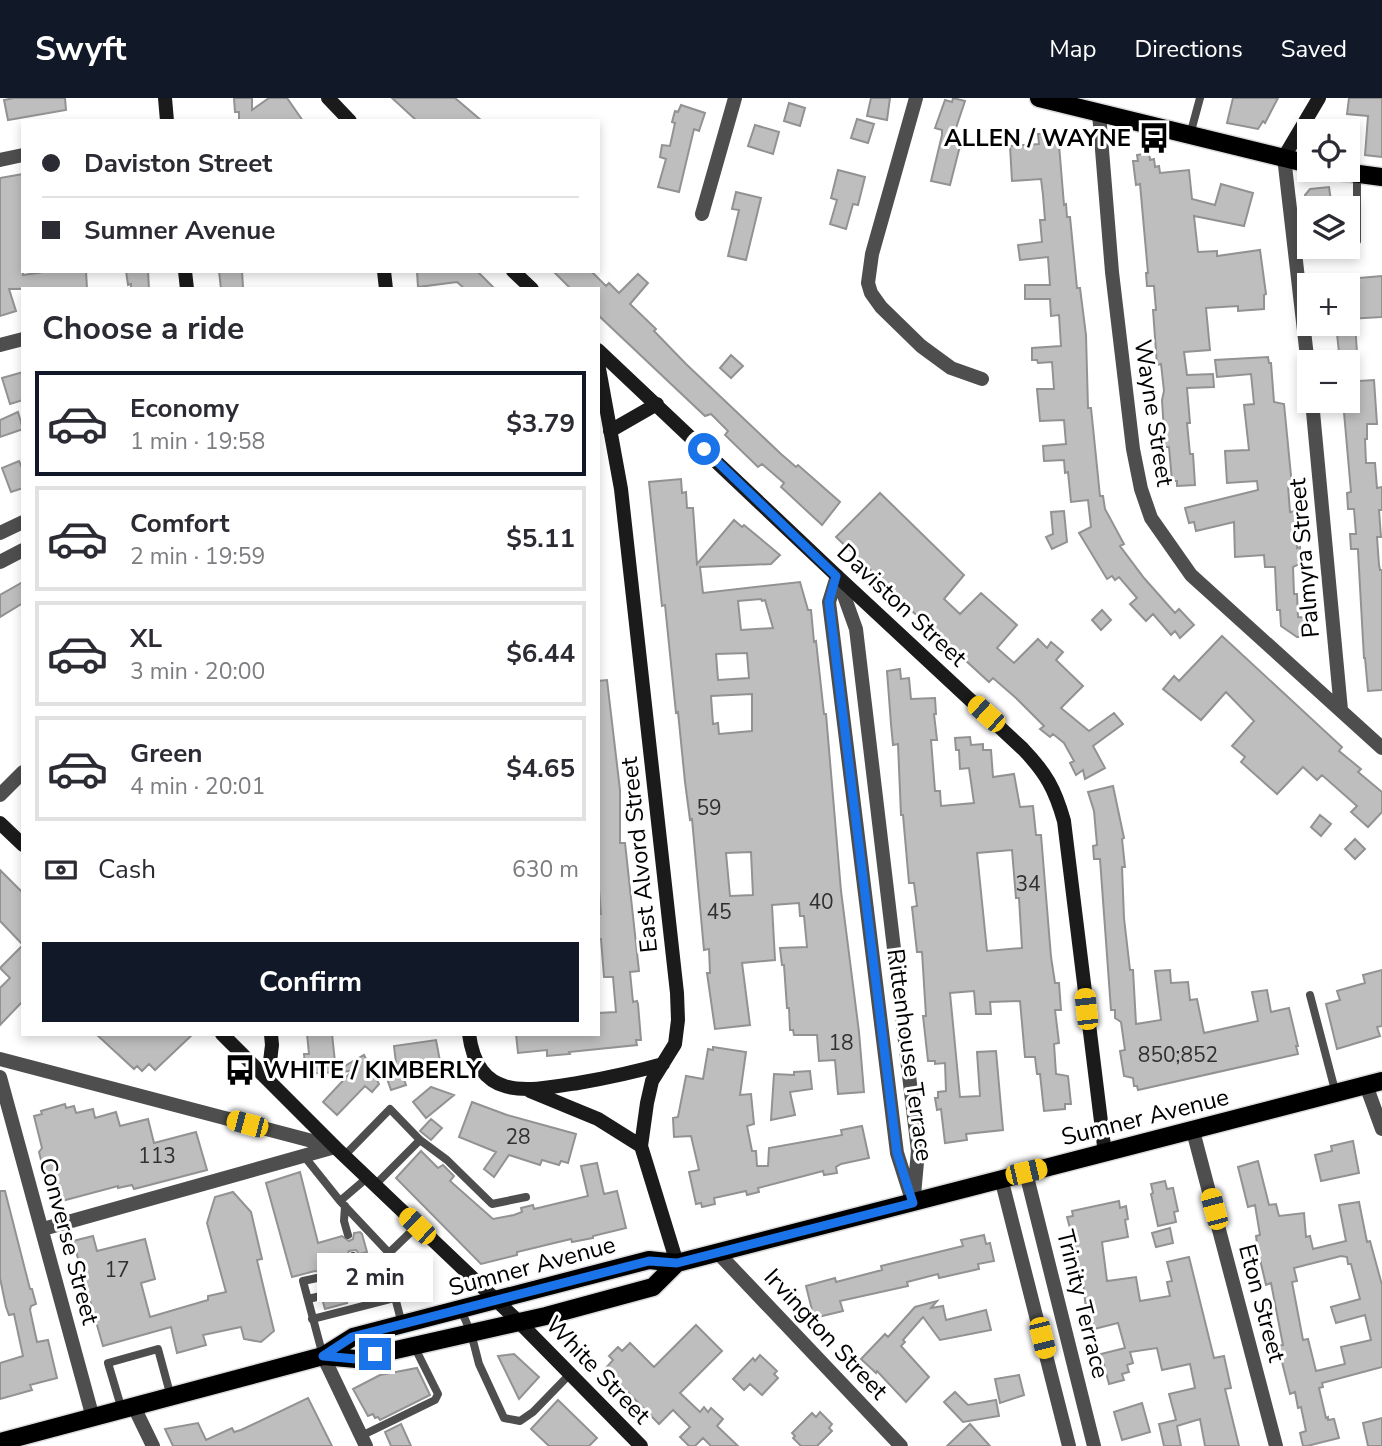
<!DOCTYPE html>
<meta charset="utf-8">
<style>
:root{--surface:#fff;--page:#f7f7f7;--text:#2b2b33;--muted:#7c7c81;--line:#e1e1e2;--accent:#111827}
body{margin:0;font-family:"Nunito Sans",sans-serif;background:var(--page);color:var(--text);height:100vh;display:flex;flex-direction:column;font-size:26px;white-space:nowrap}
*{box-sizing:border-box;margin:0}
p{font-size:23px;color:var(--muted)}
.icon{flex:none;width:38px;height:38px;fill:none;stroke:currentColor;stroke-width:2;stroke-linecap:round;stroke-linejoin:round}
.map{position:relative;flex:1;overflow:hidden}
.side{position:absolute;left:21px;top:189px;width:579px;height:749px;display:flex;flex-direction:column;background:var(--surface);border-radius:0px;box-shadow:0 4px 10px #0003}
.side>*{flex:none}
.banner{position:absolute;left:21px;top:21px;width:579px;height:154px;border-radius:0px;box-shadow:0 4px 10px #0003;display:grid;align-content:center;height:154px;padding:0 21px;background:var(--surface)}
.controls{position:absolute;left:1297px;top:21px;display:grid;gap:14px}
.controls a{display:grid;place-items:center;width:63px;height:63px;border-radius:0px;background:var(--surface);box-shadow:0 4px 10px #0003;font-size:35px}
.end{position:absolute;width:32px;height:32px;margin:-16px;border:9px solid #1a73e8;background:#fff;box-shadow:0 0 0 4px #fff}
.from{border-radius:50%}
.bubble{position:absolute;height:49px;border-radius:0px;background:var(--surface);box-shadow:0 4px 10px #0003;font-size:23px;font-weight:700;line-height:49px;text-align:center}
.car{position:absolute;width:21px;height:42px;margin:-21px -10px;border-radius:9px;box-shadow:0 0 5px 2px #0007;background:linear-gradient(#f5c518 24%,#345 0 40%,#f5c518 0 76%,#345 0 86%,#f5c518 0)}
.banner b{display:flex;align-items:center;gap:24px;height:66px;font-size:26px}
.banner b+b{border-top:2px solid var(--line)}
.banner i{width:18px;height:18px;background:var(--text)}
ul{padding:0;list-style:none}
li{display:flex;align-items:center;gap:21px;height:105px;margin:0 14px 10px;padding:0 7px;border:4px solid var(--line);border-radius:0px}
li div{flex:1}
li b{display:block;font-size:26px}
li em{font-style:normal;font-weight:700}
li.on{border-color:var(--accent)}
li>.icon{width:63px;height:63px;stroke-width:1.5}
h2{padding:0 21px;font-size:32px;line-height:84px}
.pay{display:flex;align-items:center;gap:18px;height:77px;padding:0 21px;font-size:26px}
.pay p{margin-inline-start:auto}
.primary-button{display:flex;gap:14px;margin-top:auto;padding:14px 21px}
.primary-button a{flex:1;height:80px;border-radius:0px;background:var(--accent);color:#fff;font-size:28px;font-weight:700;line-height:80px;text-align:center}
header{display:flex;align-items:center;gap:42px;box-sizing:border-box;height:98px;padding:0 35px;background:var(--accent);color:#fff}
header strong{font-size:33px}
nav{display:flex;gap:38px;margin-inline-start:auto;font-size:24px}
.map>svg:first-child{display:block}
.building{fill:#bebebe;stroke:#929292;stroke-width:2;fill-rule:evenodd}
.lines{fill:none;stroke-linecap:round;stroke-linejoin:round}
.primary-casing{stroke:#dbdbdb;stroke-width:21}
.lane{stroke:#4e4e4e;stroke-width:8}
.street{stroke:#4e4e4e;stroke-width:14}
.secondary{stroke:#1b1b1b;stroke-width:14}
.primary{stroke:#000;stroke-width:18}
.route{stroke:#1a73e8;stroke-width:9}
.labels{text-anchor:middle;stroke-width:6;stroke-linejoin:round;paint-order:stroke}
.number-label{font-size:21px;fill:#303030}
.poi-label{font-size:24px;font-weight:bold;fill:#000;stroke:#fff;text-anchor:end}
.street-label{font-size:24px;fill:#000;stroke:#fff}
</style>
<header>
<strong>Swyft</strong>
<nav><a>Map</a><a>Directions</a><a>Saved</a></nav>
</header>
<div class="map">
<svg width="1382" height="1348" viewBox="0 0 1382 1348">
<rect width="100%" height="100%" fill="#fff"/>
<path class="building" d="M14,0H65L66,12L8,22L4,2Z
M234,0H252V12L269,0H287L303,23H239V14H235Z
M392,0H455L482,23H417Z
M871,0H890L887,22L867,18Z
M953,0L965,3L952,42L961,44L950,87L931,83L942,37V32L935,30L945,2L952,4Z
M1233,0H1278L1265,25L1263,23L1258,31L1227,25Z
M1349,0H1382V59L1365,57L1368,18L1347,16Z
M789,5L805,10L800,28L784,23Z
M681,7L705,15L699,33L694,31L679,94L658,89L666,61L660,59L662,47L670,48L675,25L672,24L675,13L678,14Z
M857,21L874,26L868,45L851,40Z
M755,27L779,34L773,56L748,48Z
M1058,35L1064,107L1066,106L1067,119H1070L1077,190H1080L1086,237L1088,310H1091L1100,398H1103L1105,411L1124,446L1120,448L1144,480L1175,515L1179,511L1194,527L1180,540L1175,533L1171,537L1153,516L1146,523L1130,506L1137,500L1119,479L1115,482L1112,478L1107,481L1079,435L1091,429L1088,402L1071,404L1068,374L1065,375L1064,362L1044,363L1043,348L1066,346L1064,322L1040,323L1037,291H1054L1052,264L1038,265L1037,262H1032V250L1061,248L1059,217L1051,218L1050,201H1025V187H1050L1048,159L1020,162L1018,147L1042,144L1040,122H1045L1043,97L1041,81L1012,83L1010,48L1039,46L1038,36Z
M1149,55L1150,62L1154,61L1155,69L1159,68L1160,75L1189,72L1192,101L1215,107L1221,86L1253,95L1244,128L1194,118L1198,154L1217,153V158L1260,152L1266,196L1264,197V211L1238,213V208L1206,210L1210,252L1184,254L1187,277L1213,276L1214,289L1187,290L1190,325H1187L1190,356H1193L1195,387L1177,388V383H1172L1169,349H1165L1162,302L1164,293L1161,266L1157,267L1153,212H1156L1154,188H1147L1146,175H1148L1140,86L1136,87L1133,63H1138L1137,57Z
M838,72L865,79L858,107L853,106L846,131L830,126L837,102L831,100Z
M23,76V177L50,173H86L87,191H9L16,213L0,218V80Z
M1329,89L1332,110H1307L1305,97L1310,91Z
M736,94L761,100L746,162L728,158L739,112L732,111Z
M126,173H148L149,191H131V186L128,187Z
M219,173H242L243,190L221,191Z
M417,173H477L495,191H465L457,184L418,189Z
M553,173H591L606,188L609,185L619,195L638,176L648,185L630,206L656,231L654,233L686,266L781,356L796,369L798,367L840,404L822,427L781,389L784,385L762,366L758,369L725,337L728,333L711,316L705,318L598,217V191H571Z
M1382,178V219L1348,221V181Z
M1336,226H1355L1359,283L1374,282L1377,326H1367V341H1365L1366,365H1375L1377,390L1382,389V412H1379L1381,439H1377L1379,467L1380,472H1382V592L1368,593L1365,560H1364L1358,453V451H1351L1350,436H1356L1354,411H1348L1347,395L1351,394L1343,303H1348V264H1340Z
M731,257L743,268L731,280L720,270Z
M1268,259L1269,265H1271L1274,304L1284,306L1292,388H1288L1290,414L1296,413L1297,450L1300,449L1301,465L1293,469L1294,496H1297L1298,519L1308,520V532L1302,539H1297L1281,528L1280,512H1277L1275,469H1265L1264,457L1235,459L1234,424L1196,433L1194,424L1189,425L1185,410L1258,392L1257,383L1227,385L1225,353L1249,352L1244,307L1254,306L1251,276L1217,279L1215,262Z
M23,274V302L10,306L2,280Z
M18,314L23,331L0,339V322Z
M19,363L23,372V390L11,394L2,370Z
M681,381L682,395L686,394L687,410H693L697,466L734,422L742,429L744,427L780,457L771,466L700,469L703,495L800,484L808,512H811L814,544L816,543L824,616H826L841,793L859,934L864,994L838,996L835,962L819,963L817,937H794L793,932H790L789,910H787L784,867H782L780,850L807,849L804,818H800L799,805L772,807L775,862L742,865L750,927L715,931L707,875H710L709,851L704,852L692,721L690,722L685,684L678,614L676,615L665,507L662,508L649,384ZM761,501L762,503L765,502L773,530L741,532L738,503ZM747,555L749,580L718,582L716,556ZM752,596V633L719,636L718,625L713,626L711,598ZM751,754L753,797L730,798L726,755Z
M880,395L964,477L944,501L960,516L981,495L1017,527L997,550L1014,565L1038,541L1047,550L1051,544L1063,554L1056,562L1083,588L1061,610L1089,633L1114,615L1123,626L1093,648L1105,670L1085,681L1083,672L1076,677L1070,665L1074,663L1064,645L1053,636L1050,639L1040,631L1044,628L1016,600L993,580L989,584L873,477L874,475L836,439Z
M1064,413L1067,444L1052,451L1046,439L1053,436L1051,414Z
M23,484V505L0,519V497Z
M1102,512L1111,522L1101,532L1092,522Z
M1222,538L1342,649L1339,653L1361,671L1358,674L1382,694V714L1368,729L1351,714L1357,708L1322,677L1317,682L1303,669L1277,696L1241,664L1245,659L1232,648L1254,623L1226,594L1201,622L1163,591L1174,578L1179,583Z
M900,571L901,581L909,580L911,601L935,600L936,616H934L937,642H931L935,693H940L941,708L974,705L969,670L960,671L959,652H956L955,640L970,639L971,647L983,646V652H991L993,679L1014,676L1020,709L1033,708L1036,737H1041L1051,859L1055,885H1059L1061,912H1055L1059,945L1054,946L1056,976L1068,978L1071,1006H1065V1011L1044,1013L1040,976H1037L1035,959H1025L1020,903L990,904L991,916H976L974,893L950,895L960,999L980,998L977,954L996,953L1003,1032L966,1036L967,1042L945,1045L941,1011L937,1012L935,1000H938V994L946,993L945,965L935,966V963H928L923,918H926L922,854H917L912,809L917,808L914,785H909L903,717H901L898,646L893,647L891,626L887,573ZM1012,752L1016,800H1019L1022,850L987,853L977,755Z
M607,582L620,692V745H625L639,873L630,874L633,904L637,903L638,906L641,942H636L637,947L569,954L570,956L547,958V952L518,955L516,936H598V915L616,914L613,879H604L601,841H598V816H601L598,778V583Z
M1113,688L1124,740L1122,741L1125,769H1122L1124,820L1130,872H1133L1136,926L1161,922L1155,873L1170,872L1171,885L1188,884L1190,902L1197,901L1204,935L1258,923L1252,894L1267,892L1271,914L1289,910L1298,948H1296L1298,956L1138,992L1137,988H1134L1133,980L1124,978L1120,953L1125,952L1121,924L1115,920V912H1111L1100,761H1094L1093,748L1097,747L1094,713L1088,694Z
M1320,717L1331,726L1321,738L1311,729Z
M1355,741L1365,751L1355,761L1345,751Z
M0,772L23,795V847L0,823Z
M23,847V903L0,927V890L10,880L0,870Z
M1382,872V928L1377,929L1380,938L1337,951L1326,906L1340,902L1337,893L1365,885L1363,877Z
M96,936H193L155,972L149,966L142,973L137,968L134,971Z
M307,936H332L336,973L364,957L379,986L372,994L365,988L337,1017L323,1004L352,973L306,976L304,956H309Z
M436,942L440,963L409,968L410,971L397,973L394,948Z
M713,949L746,954L740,997L751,996L754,1026L747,1028L752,1053H756L757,1068H768L769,1050L842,1037L841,1032L862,1028L869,1060L841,1066L836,1069L837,1075L824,1077L823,1073L758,1090L759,1094L747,1097L746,1093L714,1100L715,1106L702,1109L701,1105L696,1106L689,1074L699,1072L691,1038L674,1039L673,1020L678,1019L686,978L703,981L708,951L713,952Z
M401,973L406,987L391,992L386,978Z
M810,973L812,991L790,994L795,1017L771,1022L774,976L794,977V974Z
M431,989L454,997L426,1020L413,1004Z
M472,1004L507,1017L576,1036L568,1065L561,1063L559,1067L542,1062L540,1067L509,1057L494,1079L484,1071L496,1054L459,1039Z
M65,1006L66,1010L74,1008L76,1015L93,1011L95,1020L116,1014L120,1028L148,1021L154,1045L196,1034L207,1072L134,1091L132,1087L118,1090V1088L58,1104L57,1101L51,1102L39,1054L42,1050L34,1018L42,1016L41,1013Z
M431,1021L442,1030L431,1042L420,1033Z
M1353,1043L1359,1075L1321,1083L1315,1057L1332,1053L1331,1048Z
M421,1053L438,1070L443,1067L454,1078L450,1083L493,1121L514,1117L522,1114L521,1110L533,1107L534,1111L588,1098L581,1068L597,1065L604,1096L617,1093L626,1130L593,1138V1140L572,1144L571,1141L517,1154V1157L481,1166L396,1080Z
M1258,1063L1269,1107L1276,1106L1279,1118L1304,1115L1306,1139L1310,1138L1313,1151L1346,1143L1339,1107L1359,1104L1367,1144L1370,1143L1382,1187V1269L1322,1285L1323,1289L1319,1290L1326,1320L1328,1319V1322L1334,1321L1339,1340L1307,1348H1303L1300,1335L1306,1333L1301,1309L1298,1310L1295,1294L1290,1296L1278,1248L1283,1247L1271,1185L1266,1187L1258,1153L1256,1138L1260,1137L1255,1107L1248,1109L1238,1069ZM1341,1158L1347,1159L1348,1166H1351L1360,1201L1331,1209L1336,1225L1365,1217L1371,1242L1341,1249L1345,1266L1316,1273L1308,1241L1303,1242L1292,1184L1297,1183L1294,1170Z
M300,1074L318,1145L342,1138L349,1143L353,1141L354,1135L360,1134L362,1136L367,1154L359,1156L356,1152L349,1153L342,1168L335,1171L333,1175L334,1180L341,1182L342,1188L338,1192V1196L345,1200L347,1205L325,1211L323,1204L327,1197L325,1193L320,1192L318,1186L323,1179L320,1174L315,1173L292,1179L266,1085Z
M1165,1083L1167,1091L1173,1090L1178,1113L1174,1114L1176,1124L1158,1128L1151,1096L1153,1095L1151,1086Z
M0,1093H5L30,1191H32L36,1206L31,1208L30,1212L37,1244L48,1242L57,1280L30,1287L32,1292L0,1301V1265L23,1258L14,1216L9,1217L6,1209L0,1180Z
M233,1094L251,1114L262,1161L257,1162L274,1233L261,1244L244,1241L241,1229L203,1237L206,1247L177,1255L171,1229L103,1248L73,1143L93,1138L97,1153L145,1141L155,1181L141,1185L150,1219L208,1202V1198L226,1194L207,1125L215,1099Z
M1119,1103L1120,1110L1126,1108L1128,1121L1125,1122L1128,1139L1102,1144L1107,1183L1136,1179L1140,1203L1170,1198L1167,1184L1172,1183L1167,1164L1189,1159L1214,1260L1224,1258L1231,1290L1225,1291L1239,1348H1205L1200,1321L1177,1328L1181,1348H1164L1159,1326L1176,1322L1169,1296L1195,1290L1190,1266L1162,1272L1157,1250L1130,1254L1133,1265L1127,1267L1129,1274L1122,1276L1124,1282L1109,1286L1101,1256L1125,1250L1118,1225L1094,1231L1092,1223L1086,1225L1083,1213L1086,1212L1083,1183L1080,1184L1076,1152L1067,1119L1073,1118L1072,1113Z
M1170,1130L1173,1145L1156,1149L1152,1135Z
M984,1137L986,1146L990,1145L994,1163L978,1166L979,1171L939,1180L938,1176L907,1184L908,1188L840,1203L843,1213L814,1220L806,1188L835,1180L836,1184L882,1172L881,1168L963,1148L961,1142Z
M937,1203L931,1210L943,1208L946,1222L986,1212L991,1232L940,1242L923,1219L903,1242L905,1244L901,1248L929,1279L906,1304L877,1273L876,1275L861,1261L885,1236L888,1239L915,1209Z
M696,1227L722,1253L680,1295L700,1314L704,1309L708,1314L711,1310L723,1321L717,1328L738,1348H711L703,1340L695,1348H689L680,1339L690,1329L673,1312L659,1326L605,1271L613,1262L609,1258L618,1249L622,1253L630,1245L654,1269Z
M514,1256L539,1279L519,1301L498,1258Z
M760,1257L777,1273L774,1276L778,1280L762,1297L750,1286L744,1292L733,1281L753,1260L755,1263Z
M417,1270L430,1297L380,1322L378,1319L375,1320L373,1316L368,1318L353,1291L380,1277Z
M1019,1277L1024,1297L1000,1305L995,1281Z
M955,1294L968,1307L996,1302L999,1318L963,1324L944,1304Z
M308,1300L332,1348H173L165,1331L198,1325L206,1342L232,1330L234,1334L241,1332Z
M558,1302L597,1340L589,1348H549L531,1331Z
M1142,1305L1150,1334L1122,1342L1114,1314Z
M820,1314L832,1326L829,1330L832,1333L817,1348H801L793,1340L795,1338L792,1335L812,1315L816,1319Z
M1382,1320V1348H1368L1363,1325Z
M401,1326L411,1348H391L385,1334Z
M970,1326L990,1348H947Z"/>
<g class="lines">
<defs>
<path id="primary" d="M1039,0L1309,66
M1329,72L1382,79
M323,1258L356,1261L546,1218L653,1189L677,1165
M0,1344L323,1258L353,1239L649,1162L677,1165L1382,983"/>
</defs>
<use href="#primary" class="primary-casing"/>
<path class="lane" d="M1190,37L1200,0
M1348,145L1357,143V76
M1295,153L1322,149
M1310,897L1336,996
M420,1042L447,1062L492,1106L526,1099
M304,1058L340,1103
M344,1058L390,1011L420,1042L375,1087
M367,1080L340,1103L389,1155L417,1128
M345,1108L344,1123L348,1137
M389,1155L386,1165L402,1226
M353,1158L356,1172
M339,1176L386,1165
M317,1180L303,1183L323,1258
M344,1194L390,1183
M308,1201L321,1198
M461,1212L471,1235L479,1266L504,1320L520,1323L533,1314L570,1276
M312,1221L394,1200
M122,1312L108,1265L158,1251L171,1299
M361,1338L435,1302L438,1296L414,1248"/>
<path class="street" d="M916,0L872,156L868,185L871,195L881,209L921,248L951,270L982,281
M1099,15L1112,174L1133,351L1141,391L1151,420L1191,477L1382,650
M1284,59L1309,276
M0,62L23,57
M702,116L735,0
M0,247L23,241
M1312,303L1341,612
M0,435L23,424
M0,464L23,452
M837,478L829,504L897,1055L913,1105
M837,478L856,531L918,1053L914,1097
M0,697L23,674
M0,961L335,1049
M0,979L93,1320
M1366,987L1382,1031
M1193,1033L1276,1348
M1026,1075L1094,1348
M1001,1080L1069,1348
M43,1131L335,1049
M718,1155L901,1348
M323,1258L366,1348
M134,1309L153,1348"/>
<path class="secondary" d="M165,0L167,23
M328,0L350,23
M1284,59L1319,0
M185,173L187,191
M384,173L386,191
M513,173L532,191
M598,252L837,478L1023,651C1046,675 1055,691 1064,723L1105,1056
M598,265L621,391L677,895L678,922L675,946L652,983L647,1005L641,1048L677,1165
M610,333L657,306
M0,725L23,747
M222,936L335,1049L519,1224L641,1348
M469,936C478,1004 528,993 578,985C607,980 635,974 663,966
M268,980L272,947L271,936
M530,993L598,1021L641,1048"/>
<use href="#primary" class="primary"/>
</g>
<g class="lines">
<path class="route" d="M375,1256L356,1261L323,1258L352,1239L649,1163L677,1165L913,1105L897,1055L829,504L836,478L704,351"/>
</g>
<defs>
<symbol id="bus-bare" viewBox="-9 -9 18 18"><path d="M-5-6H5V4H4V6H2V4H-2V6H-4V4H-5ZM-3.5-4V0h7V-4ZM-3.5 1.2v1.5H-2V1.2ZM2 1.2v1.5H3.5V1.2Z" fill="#000" stroke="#fff" stroke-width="2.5" paint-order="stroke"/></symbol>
</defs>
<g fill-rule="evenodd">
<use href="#bus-bare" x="1132" y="18" width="44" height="44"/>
<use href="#bus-bare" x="218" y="950" width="44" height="44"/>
</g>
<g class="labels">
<g class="number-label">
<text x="709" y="717">59</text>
<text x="1028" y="793">34</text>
<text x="821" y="811">40</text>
<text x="719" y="821">45</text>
<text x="841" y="952">18</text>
<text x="1178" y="964">850;852</text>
<text x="518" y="1046">28</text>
<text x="157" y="1065">113</text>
<text x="117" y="1179">17</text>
</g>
<g class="poi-label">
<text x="1131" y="48">ALLEN / WAYNE</text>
<text x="263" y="980" text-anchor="start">WHITE / KIMBERLY</text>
</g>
<g class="street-label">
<text transform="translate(1154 315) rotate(81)" y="8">Wayne Street</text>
<text transform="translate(1304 460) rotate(-95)" y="8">Palmyra Street</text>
<text transform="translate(902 507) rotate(43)" y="8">Daviston Street</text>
<text transform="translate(639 757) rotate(-96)" y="8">East Alvord Street</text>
<text transform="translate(910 957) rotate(82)" y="8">Rittenhouse Terrace</text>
<text transform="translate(1145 1019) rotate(-14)" y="8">Sumner Avenue</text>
<text transform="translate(69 1143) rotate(75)" y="8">Converse Street</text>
<text transform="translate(532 1168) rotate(-15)" y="8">Sumner Avenue</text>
<text transform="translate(1262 1205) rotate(75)" y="8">Eton Street</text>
<text transform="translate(1083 1206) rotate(76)" y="8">Trinity Terrace</text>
<text transform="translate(826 1236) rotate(47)" y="8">Irvington Street</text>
<text transform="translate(598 1272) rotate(46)" y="8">White Street</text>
</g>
</g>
</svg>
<div class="controls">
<a><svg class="icon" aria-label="locate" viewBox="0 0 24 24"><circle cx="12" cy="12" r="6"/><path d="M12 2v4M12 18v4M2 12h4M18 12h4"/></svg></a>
<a><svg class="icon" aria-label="layers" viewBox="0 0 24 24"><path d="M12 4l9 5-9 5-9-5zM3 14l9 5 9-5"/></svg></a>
<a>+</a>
<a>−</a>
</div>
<i class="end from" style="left:704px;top:351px"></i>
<i class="end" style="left:375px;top:1256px"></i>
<div class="bubble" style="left:317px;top:1155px;width:116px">2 min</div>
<i class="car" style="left:986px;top:616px;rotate:312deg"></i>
<i class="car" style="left:1086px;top:911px;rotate:354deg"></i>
<i class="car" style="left:247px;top:1026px;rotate:285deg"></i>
<i class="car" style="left:1026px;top:1074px;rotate:77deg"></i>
<i class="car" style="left:1214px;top:1111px;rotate:345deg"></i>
<i class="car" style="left:417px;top:1128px;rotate:314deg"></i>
<i class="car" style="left:1042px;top:1240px;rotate:166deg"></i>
<div class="banner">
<b><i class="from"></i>Daviston Street</b>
<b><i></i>Sumner Avenue</b>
</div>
<section class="side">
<h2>Choose a ride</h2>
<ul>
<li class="on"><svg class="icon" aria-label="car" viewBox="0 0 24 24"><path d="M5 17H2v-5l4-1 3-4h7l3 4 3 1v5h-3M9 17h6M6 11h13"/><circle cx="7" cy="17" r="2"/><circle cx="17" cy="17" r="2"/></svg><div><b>Economy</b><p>1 min · 19:58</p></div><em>$3.79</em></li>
<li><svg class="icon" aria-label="car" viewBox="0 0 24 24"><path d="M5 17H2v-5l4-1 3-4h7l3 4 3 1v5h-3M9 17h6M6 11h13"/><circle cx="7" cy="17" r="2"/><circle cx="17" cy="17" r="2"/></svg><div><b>Comfort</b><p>2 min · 19:59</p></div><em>$5.11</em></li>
<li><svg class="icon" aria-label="car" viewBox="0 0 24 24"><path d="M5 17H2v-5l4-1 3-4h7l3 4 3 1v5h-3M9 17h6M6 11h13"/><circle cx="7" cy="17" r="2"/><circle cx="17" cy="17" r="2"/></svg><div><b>XL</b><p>3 min · 20:00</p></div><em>$6.44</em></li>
<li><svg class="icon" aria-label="car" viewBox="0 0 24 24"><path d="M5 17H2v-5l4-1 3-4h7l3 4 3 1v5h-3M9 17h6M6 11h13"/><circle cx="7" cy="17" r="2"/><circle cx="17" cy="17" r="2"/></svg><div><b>Green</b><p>4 min · 20:01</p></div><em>$4.65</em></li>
</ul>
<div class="pay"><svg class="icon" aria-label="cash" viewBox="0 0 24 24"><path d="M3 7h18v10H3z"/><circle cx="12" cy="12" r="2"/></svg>Cash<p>630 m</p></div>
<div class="primary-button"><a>Confirm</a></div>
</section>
</div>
